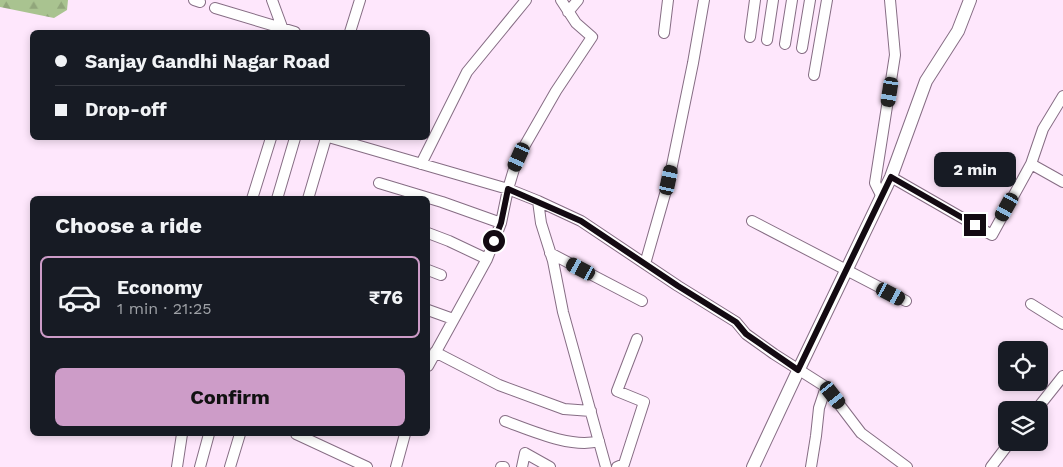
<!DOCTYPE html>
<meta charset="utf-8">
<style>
:root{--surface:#171b24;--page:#242831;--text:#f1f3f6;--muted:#9ea1a6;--line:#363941;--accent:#cd9cc8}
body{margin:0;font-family:"Work Sans",sans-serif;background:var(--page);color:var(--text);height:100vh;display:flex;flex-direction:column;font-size:19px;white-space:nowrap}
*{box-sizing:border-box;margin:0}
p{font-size:16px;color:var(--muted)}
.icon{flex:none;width:28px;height:28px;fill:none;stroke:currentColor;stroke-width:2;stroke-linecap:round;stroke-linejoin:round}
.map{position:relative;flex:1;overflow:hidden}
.panel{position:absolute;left:30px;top:196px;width:400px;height:240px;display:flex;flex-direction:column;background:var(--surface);border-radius:8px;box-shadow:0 2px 8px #0003}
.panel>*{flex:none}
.hud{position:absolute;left:30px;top:30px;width:400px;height:110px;border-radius:8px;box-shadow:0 2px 8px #0003;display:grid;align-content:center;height:110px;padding:0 25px;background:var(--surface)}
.fabs{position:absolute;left:998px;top:341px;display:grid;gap:10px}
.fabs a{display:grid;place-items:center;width:50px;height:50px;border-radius:8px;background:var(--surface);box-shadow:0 2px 8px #0003;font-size:25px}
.end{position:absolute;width:22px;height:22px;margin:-11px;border:6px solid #130a12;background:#fff;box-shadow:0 0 0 2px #fff}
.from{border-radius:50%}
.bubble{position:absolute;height:35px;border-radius:8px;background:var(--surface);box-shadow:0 2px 8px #0003;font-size:16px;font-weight:700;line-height:35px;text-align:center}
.car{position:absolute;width:15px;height:30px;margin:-15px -8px;border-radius:6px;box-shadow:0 0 4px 1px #0007;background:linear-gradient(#222 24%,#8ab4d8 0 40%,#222 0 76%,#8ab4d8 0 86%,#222 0)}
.hud b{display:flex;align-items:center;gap:18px;height:48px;font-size:19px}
.hud b+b{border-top:1px solid var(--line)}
.hud i{width:12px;height:12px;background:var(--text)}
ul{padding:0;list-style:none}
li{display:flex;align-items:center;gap:15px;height:82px;margin:0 10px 8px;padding:0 15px;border:2px solid transparent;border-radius:8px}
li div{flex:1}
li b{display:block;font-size:19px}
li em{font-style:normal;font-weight:700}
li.selected{border-color:var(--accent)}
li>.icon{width:45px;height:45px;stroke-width:1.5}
h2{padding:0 25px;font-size:22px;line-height:60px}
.cta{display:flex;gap:10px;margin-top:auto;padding:10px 25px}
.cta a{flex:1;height:58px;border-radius:8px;background:var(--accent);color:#111;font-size:20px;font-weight:700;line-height:58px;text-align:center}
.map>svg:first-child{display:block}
.forest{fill:url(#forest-firs)}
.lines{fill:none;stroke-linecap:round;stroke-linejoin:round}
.minor-casing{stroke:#866d84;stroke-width:12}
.tertiary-casing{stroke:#866d84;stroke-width:14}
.minor{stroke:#fff;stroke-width:10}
.tertiary{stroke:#fff;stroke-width:12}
.route{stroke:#130a12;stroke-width:6}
</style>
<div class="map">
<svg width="1063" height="467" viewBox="0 0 1063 467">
<defs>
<pattern id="forest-firs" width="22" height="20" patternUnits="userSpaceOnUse" patternTransform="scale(1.25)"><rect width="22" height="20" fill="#a9c390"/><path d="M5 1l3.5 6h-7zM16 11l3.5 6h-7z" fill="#91a67b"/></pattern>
</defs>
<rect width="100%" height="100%" fill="#fee7fc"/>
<path class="forest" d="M0,0H68L67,10L54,18L0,7Z"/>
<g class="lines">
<defs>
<path id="minor" d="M194,0L200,2
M272,0L282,27
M215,8L295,32
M568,12L578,0
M350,32L360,0
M664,33L668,0
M750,37L755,0
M767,40L773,0
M785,44L792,0
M802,48L810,0
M814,75L827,0
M332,138L508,189L538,201
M421,164L467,72L526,0
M1031,164L1063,182
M891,177L992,235L1031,164L1043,129L1063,96
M379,183L442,202L501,223
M881,195L875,183L895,55L890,0
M252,199L271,138
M277,199L295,138
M308,199L326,138
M752,221L906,301
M428,233L449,241L487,259
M550,253L642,301
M645,264L669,180L693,63L704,0
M428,270L441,275
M1031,304L1063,324
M428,310L453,319
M435,352L499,385L564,409L591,411
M428,366L487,259L501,223L508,189L514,169L525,145L556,91L592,37L576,23L561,0
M1036,410L1063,376
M505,421C530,430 572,449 599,441
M296,434L367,467
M177,467L182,434
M200,467L209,434
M230,467L240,434
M396,467L405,434
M501,467H504
M522,467L525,453L550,467
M606,467L563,312L553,261L541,223L538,201L581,221L678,286L736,322L746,334L774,354L826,387L861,433L907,467
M617,467L624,464L644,402L617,391L637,339
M811,467L816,436L819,408L826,387
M991,467L1010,442"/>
<path id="tertiary" d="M753,467L798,371L891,177L926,81L958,31L970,0"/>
</defs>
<use href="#minor" class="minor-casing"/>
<use href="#tertiary" class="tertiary-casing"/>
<use href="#minor" class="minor"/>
<use href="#tertiary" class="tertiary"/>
</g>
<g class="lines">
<path class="route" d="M494,241L501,223L508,189L581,221L678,286L736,322L746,334L798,370L891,177L975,225"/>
</g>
</svg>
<div class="fabs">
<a><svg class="icon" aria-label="locate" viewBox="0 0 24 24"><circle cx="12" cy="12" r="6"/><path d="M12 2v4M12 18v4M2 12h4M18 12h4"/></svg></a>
<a><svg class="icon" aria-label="layers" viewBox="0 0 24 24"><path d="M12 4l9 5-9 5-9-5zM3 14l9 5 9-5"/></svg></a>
</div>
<i class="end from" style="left:494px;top:241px"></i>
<i class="end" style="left:975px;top:225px"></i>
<div class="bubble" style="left:934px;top:152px;width:82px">2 min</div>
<i class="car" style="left:890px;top:92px;rotate:189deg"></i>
<i class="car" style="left:519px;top:157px;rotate:204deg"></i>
<i class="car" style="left:669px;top:180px;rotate:12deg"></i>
<i class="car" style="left:1007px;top:207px;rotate:209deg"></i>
<i class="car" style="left:581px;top:269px;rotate:298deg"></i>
<i class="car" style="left:891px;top:294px;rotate:118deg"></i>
<i class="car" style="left:833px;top:395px;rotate:142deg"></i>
<div class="hud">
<b><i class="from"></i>Sanjay Gandhi Nagar Road</b>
<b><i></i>Drop-off</b>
</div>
<section class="panel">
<h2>Choose a ride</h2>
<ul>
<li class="selected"><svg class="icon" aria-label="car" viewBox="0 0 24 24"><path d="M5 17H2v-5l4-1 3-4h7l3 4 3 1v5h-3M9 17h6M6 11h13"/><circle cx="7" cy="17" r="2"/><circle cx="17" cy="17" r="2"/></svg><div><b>Economy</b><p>1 min · 21:25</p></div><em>₹76</em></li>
</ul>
<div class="cta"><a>Confirm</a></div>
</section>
</div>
